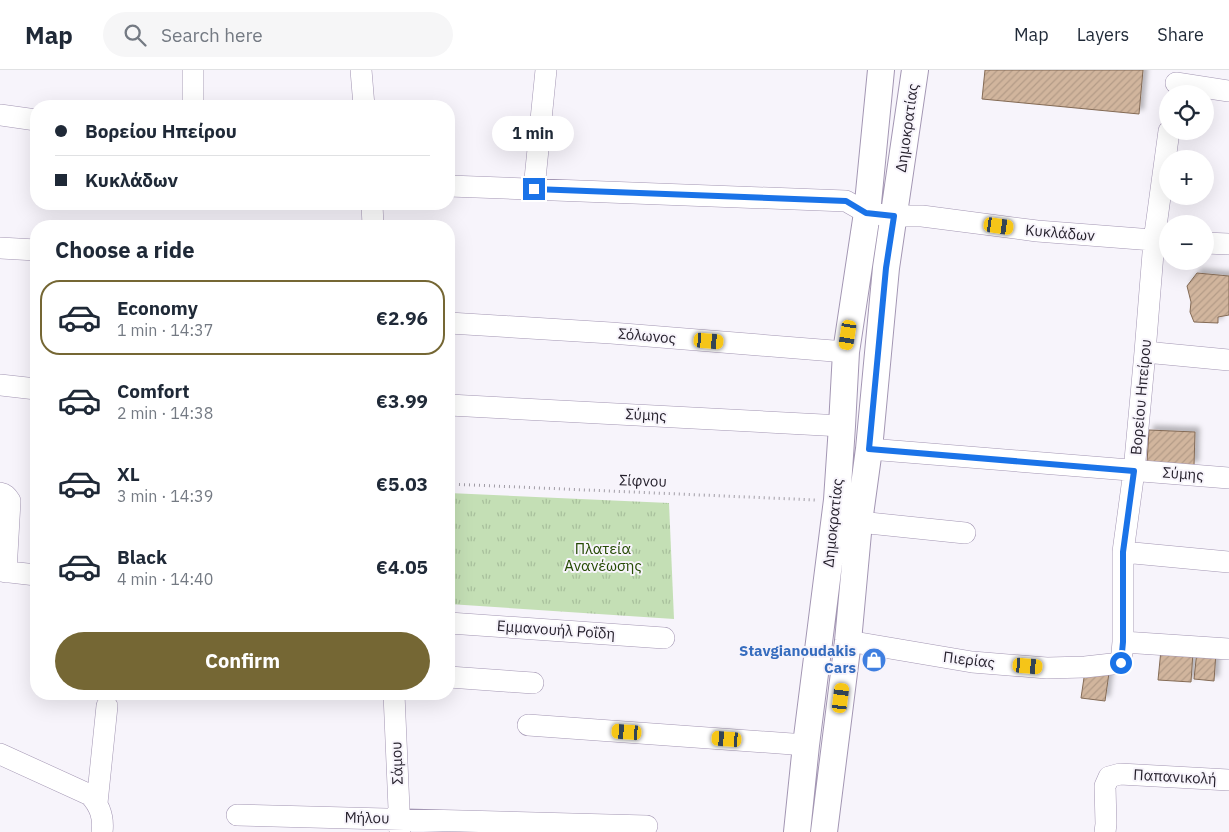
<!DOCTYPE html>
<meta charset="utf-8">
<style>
:root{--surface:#fff;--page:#f6f6f7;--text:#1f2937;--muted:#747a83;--line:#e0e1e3;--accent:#756734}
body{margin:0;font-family:"IBM Plex Sans",sans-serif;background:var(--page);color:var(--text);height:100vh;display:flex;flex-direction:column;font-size:19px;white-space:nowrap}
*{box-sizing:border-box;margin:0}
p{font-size:16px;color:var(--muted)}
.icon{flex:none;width:28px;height:28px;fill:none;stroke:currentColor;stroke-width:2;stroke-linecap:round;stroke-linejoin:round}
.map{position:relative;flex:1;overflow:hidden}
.sheet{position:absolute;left:30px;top:150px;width:425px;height:480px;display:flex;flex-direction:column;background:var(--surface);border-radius:20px;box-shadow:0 5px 20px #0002}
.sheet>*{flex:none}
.hud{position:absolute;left:30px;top:30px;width:425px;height:110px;border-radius:20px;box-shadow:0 5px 20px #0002;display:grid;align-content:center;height:110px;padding:0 25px;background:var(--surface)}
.controls{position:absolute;left:1159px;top:15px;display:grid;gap:10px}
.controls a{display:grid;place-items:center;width:55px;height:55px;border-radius:50%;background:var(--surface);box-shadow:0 5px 20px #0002;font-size:25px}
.end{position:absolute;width:22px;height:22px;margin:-11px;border:6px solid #1a73e8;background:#fff;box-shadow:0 0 0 2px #fff}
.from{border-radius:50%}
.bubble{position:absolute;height:35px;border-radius:18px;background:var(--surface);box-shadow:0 5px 20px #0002;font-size:16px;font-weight:700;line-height:35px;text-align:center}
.car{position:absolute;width:15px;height:30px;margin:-15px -8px;border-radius:6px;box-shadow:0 0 4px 1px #0007;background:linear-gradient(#f5c518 24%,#345 0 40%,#f5c518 0 76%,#345 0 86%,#f5c518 0)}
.hud b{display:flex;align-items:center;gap:18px;height:48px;font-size:19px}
.hud b+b{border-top:1px solid var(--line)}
.hud i{width:12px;height:12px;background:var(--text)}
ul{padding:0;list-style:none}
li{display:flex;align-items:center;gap:15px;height:75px;margin:0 10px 8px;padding:0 15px;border:2px solid transparent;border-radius:20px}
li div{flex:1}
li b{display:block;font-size:19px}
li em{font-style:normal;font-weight:700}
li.selected{border-color:var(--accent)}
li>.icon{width:45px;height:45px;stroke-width:1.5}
h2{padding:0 25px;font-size:22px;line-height:60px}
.button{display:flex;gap:10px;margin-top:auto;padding:10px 25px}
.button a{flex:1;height:58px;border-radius:30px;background:var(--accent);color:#fff;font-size:20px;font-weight:700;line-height:58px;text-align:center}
header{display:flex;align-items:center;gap:30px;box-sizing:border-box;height:70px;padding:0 25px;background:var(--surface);border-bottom:1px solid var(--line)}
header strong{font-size:24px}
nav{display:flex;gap:28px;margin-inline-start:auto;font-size:18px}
.search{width:350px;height:45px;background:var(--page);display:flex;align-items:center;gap:12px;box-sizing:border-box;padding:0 18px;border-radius:28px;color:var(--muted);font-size:19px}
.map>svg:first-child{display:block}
.park{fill:url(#park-tufts)}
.building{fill:url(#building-hatch);stroke:#846b56;filter:url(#shadow)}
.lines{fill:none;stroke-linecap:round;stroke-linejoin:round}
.minor-casing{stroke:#a396b3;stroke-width:22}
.major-casing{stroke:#a396b3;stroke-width:28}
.path{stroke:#a09ca5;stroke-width:3;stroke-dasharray:1 4;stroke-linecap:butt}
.minor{stroke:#fff;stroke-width:21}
.major{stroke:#fff;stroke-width:26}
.route{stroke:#1a73e8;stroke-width:6}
.labels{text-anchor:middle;stroke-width:4;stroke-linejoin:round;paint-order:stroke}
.street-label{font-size:15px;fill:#241f2b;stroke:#f7f4fb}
.park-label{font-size:15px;fill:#254a03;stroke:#f7f4fb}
.shop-label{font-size:15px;font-weight:bold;fill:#366cbe;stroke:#f7f4fb;text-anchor:end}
</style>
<header>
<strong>Map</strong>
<div class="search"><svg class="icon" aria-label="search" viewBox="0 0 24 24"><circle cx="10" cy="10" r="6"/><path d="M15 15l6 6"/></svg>Search here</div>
<nav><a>Map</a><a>Layers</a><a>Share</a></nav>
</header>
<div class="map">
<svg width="1229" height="762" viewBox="0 0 1229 762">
<defs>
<pattern id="park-tufts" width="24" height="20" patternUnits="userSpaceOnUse" patternTransform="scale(1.25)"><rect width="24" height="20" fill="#c4dfb5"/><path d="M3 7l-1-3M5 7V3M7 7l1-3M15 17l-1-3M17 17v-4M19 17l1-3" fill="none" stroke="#a8bf9c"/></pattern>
<pattern id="building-hatch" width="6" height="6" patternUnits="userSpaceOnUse" patternTransform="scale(1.25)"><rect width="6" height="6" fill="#d1b59d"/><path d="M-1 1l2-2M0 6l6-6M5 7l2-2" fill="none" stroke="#b39b87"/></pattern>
<filter id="shadow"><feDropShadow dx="4.5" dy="-4.5" stdDeviation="2.5" flood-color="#0004"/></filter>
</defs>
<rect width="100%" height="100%" fill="#f7f4fb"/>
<path class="park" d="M449,423L669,433L674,549L449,534Z"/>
<path class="building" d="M985,0H1143L1139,44L982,29Z
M1197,203L1229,206V245L1218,247V253L1194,252L1190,242L1191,232L1187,216Z
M1149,360L1195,362L1194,396L1147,393Z
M1161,580L1193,582L1191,612L1158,610Z
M1197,581L1216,582L1214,611L1194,609Z
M1085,601L1109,603L1105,631L1081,628Z"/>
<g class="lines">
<defs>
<path id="minor" d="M361,0L364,36
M1176,13L1229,21
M193,36V0
M0,45L36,50
M449,116L846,131L867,143L894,146H922L1037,161L1166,171
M534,119L546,0
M372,134L373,156
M1205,173L1229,174
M0,178L36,180
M449,253L611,263L846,282
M1145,282L1229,290
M0,315L36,319
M449,335L842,356
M869,379L1229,408
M0,423C5,424 7,426 10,431L6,502
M859,452L965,463
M1123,482L1229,492
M0,501L36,505
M449,553L664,568
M848,571L972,592L1047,598L1085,597L1121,593L1123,572V482L1134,401L1145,282L1154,171L1169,61
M1123,572L1229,579
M449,607L533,613
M394,624L400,762
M528,655L806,675
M0,684L90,725C100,736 104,747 102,762
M97,733L107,636
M237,745L647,756
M1105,762L1106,754L1105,716L1109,707L1120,704L1229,710"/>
<path id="major" d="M797,762L806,675L837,430L842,356L846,282L867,143L881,0
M824,762L848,571L859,452L869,379L886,198L915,0"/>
</defs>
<use href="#minor" class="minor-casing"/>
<use href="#major" class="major-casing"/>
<path class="path" d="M449,414L816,430"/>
<use href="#minor" class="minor"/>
<use href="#major" class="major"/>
</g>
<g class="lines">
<path class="route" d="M534,119L846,131L866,143L894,146L886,198L869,379L1134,401L1123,482V572L1121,593"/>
</g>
<defs>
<symbol id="shop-disc" viewBox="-11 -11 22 22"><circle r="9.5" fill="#3f7fe0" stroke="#f7f4fb"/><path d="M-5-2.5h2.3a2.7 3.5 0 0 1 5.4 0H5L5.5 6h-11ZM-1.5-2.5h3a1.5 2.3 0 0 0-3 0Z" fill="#fff"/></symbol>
</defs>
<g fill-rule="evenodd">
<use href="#shop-disc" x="860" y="576" width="28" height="28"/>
</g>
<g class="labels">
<g class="street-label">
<text transform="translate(907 58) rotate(-82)" y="5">Δημοκρατίας</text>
<text transform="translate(1060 163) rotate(5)" y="5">Κυκλάδων</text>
<text transform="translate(647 266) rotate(5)" y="5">Σόλωνος</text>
<text transform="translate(1141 327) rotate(-85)" y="5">Βορείου Ηπείρου</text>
<text transform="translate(646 345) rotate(3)" y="5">Σύμης</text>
<text transform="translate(1183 404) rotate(4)" y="5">Σύμης</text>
<text transform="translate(643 411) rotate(2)" y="5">Σίφνου</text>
<text transform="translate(833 453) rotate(-84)" y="5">Δημοκρατίας</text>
<text transform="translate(556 560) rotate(4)" y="5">Εμμανουήλ Ροΐδη</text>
<text transform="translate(969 590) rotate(7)" y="5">Πιερίας</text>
<text transform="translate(397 693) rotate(-92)" y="5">Σάμου</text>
<text transform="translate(1175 707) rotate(3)" y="5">Παπανικολή</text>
<text transform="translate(367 748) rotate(1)" y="5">Μήλου</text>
</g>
<g class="park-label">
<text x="603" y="484">Πλατεία<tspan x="603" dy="17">Ανανέωσης</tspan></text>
</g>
<g class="shop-label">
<text x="856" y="586">Stavgianoudakis<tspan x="856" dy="17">Cars</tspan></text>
</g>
</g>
</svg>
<div class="controls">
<a><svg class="icon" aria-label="locate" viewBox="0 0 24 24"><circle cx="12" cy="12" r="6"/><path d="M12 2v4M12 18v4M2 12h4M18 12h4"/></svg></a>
<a>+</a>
<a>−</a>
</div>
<i class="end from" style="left:1121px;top:593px"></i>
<i class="end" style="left:534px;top:119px"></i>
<div class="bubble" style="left:492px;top:46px;width:82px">1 min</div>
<i class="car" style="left:999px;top:156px;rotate:98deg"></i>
<i class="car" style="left:848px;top:265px;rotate:189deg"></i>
<i class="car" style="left:709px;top:271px;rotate:95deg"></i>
<i class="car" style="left:1028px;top:596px;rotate:95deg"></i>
<i class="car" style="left:841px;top:628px;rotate:7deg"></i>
<i class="car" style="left:627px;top:662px;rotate:274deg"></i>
<i class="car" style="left:727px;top:669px;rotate:274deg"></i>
<div class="hud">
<b><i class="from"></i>Βορείου Ηπείρου</b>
<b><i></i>Κυκλάδων</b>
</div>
<section class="sheet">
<h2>Choose a ride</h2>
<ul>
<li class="selected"><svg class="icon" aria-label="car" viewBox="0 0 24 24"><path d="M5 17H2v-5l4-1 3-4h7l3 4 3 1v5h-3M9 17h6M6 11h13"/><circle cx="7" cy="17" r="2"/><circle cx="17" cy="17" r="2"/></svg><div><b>Economy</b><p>1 min · 14:37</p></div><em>€2.96</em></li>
<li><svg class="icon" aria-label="car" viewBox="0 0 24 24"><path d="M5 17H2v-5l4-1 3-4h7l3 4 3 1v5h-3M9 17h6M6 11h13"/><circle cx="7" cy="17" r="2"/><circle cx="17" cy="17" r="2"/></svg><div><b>Comfort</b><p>2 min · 14:38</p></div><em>€3.99</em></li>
<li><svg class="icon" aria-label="car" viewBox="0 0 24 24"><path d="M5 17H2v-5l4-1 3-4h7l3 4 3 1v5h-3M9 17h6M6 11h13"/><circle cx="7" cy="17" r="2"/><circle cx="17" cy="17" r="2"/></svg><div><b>XL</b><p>3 min · 14:39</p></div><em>€5.03</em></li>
<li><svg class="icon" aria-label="car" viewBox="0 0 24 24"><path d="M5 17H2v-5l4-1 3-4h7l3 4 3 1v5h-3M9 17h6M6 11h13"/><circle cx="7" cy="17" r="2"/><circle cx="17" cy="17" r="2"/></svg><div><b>Black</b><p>4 min · 14:40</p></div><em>€4.05</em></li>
</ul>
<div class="button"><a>Confirm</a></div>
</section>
</div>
